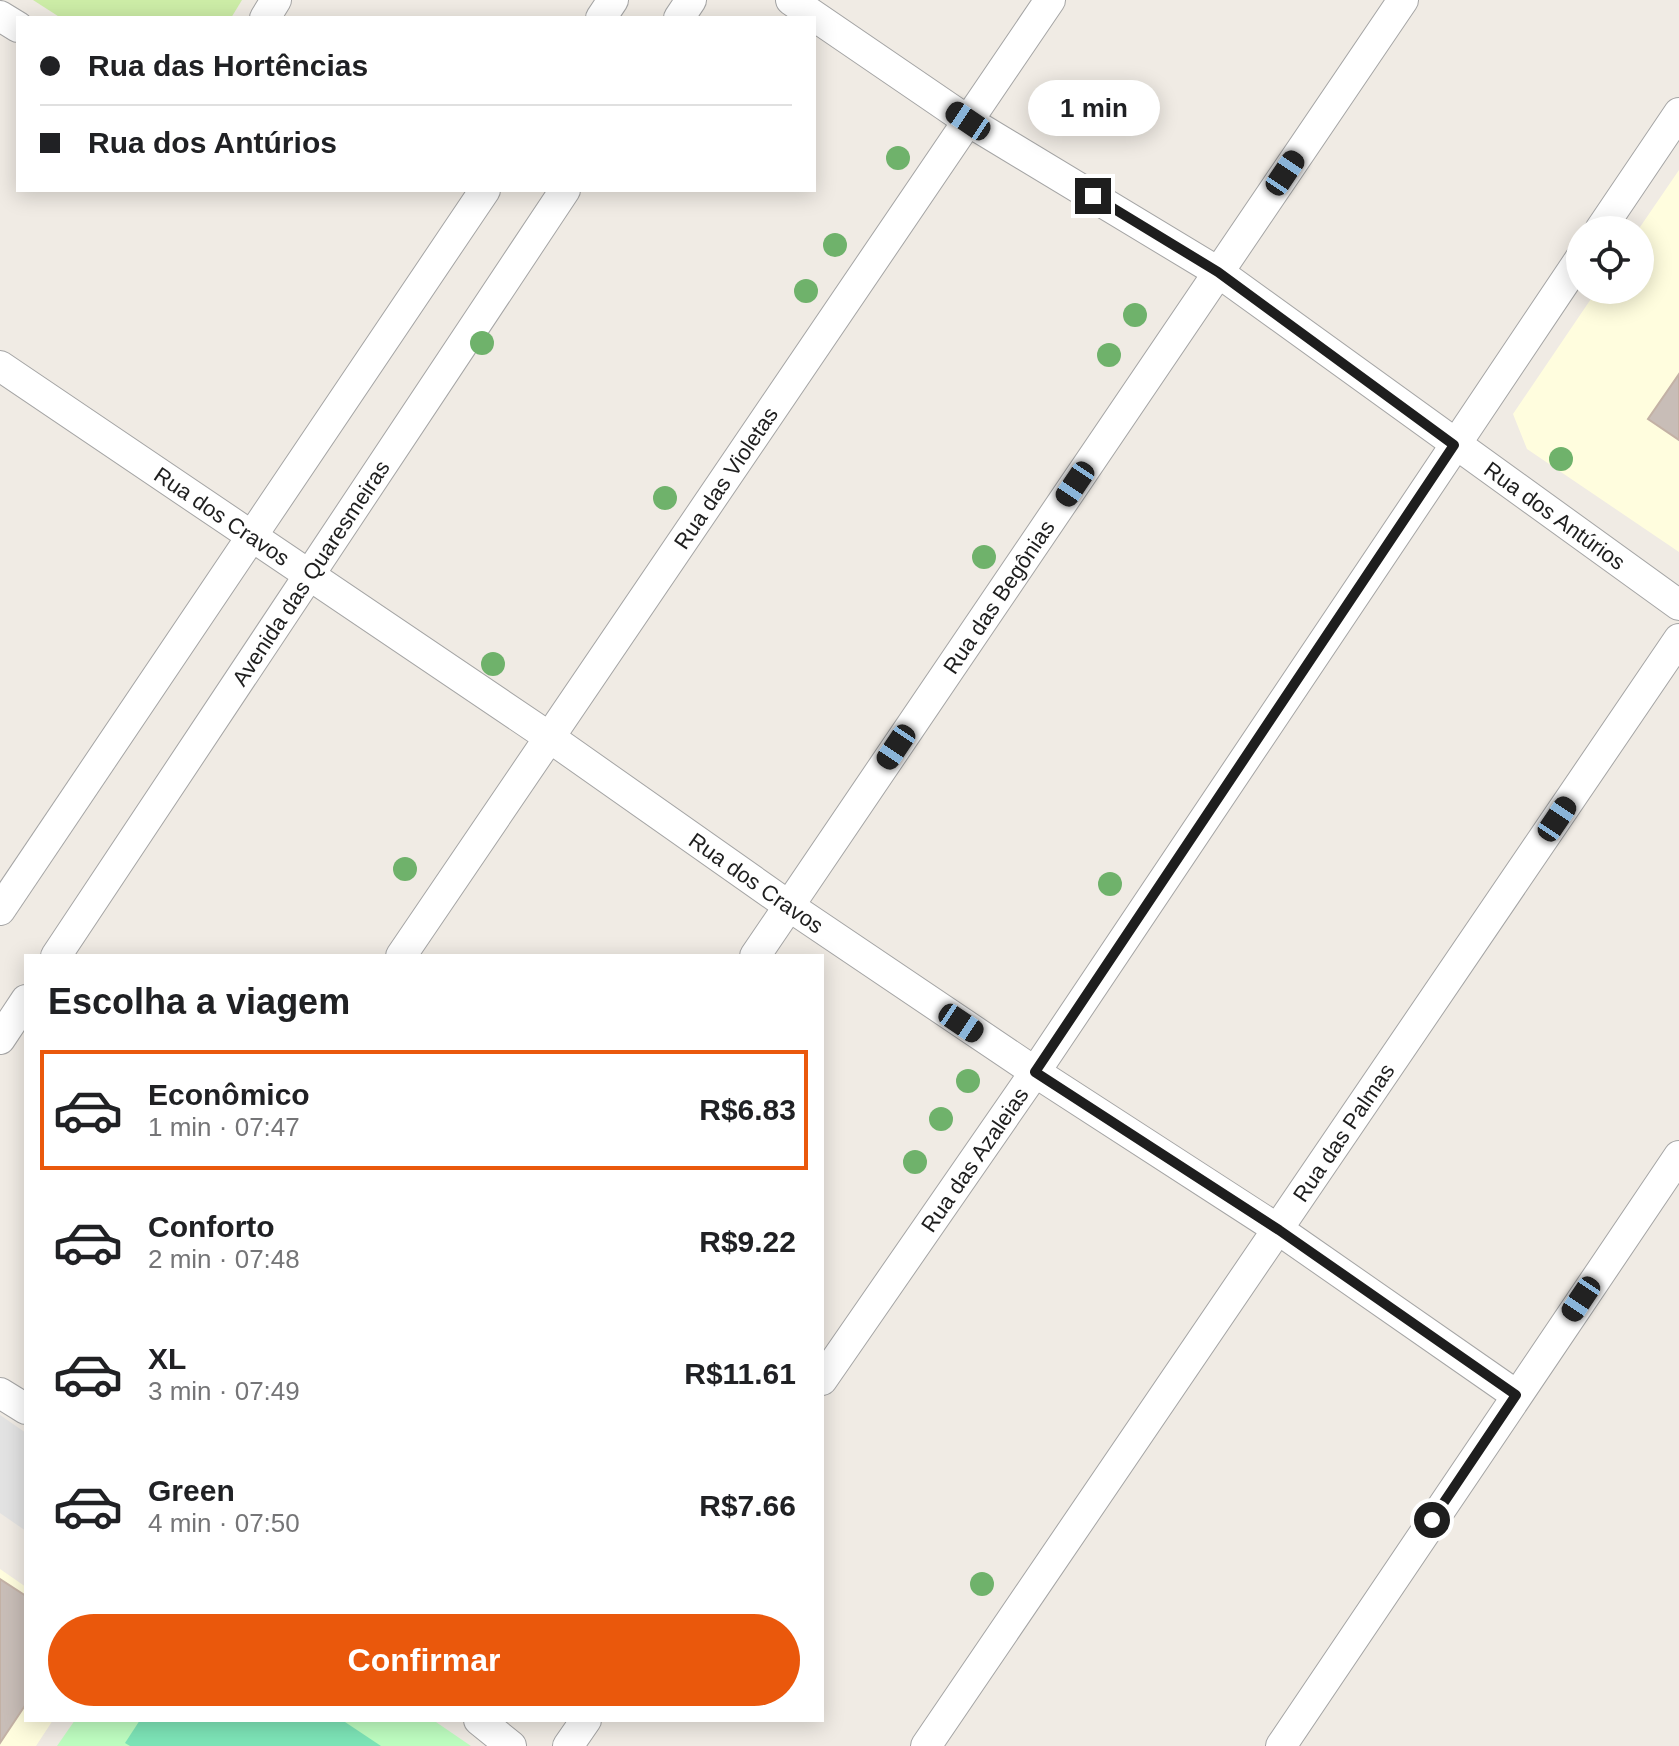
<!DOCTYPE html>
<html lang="pt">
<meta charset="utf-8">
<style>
:root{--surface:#fff;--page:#f6f6f6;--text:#202124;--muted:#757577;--line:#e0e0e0;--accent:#ea580c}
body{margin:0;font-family:Arial,sans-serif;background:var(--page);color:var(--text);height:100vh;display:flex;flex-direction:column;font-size:30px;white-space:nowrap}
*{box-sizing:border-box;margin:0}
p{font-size:26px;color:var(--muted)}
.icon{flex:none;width:44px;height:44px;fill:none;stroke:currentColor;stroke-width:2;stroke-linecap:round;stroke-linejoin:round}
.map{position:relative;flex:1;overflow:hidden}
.details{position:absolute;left:24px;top:954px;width:800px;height:768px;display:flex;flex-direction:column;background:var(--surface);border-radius:0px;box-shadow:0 4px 20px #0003}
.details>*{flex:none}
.guide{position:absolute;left:16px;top:16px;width:800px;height:176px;border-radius:0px;box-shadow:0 4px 20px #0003;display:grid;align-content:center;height:176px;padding:0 24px;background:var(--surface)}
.tools{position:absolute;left:1566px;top:216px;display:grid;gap:16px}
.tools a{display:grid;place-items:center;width:88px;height:88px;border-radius:50%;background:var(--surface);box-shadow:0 4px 20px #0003;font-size:40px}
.end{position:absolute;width:36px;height:36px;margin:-18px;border:10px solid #1e1e1e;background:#fff;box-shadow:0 0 0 4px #fff}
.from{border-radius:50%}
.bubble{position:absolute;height:56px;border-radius:28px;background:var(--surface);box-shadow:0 4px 20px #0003;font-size:26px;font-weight:700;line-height:56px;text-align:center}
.car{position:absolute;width:24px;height:48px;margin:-24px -12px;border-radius:10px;box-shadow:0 0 6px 2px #0007;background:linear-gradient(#222 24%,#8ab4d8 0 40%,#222 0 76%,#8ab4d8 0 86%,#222 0)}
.guide b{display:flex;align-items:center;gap:28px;height:76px;font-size:30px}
.guide b+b{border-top:2px solid var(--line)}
.guide i{width:20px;height:20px;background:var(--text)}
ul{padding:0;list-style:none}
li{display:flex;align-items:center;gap:24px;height:120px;margin:0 16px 12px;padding:0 8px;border:4px solid transparent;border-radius:0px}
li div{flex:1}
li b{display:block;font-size:30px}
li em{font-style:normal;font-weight:700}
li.on{border-color:var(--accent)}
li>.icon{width:72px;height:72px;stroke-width:1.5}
h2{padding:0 24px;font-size:36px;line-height:96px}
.button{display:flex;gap:16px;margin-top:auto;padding:16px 24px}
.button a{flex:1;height:92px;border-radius:48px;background:var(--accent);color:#fff;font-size:32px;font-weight:700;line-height:92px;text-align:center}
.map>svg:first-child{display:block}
.education{fill:#fffdde}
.grass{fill:#cdeda7}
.park{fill:#befdc0}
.pitch{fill:#7de4b7}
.parking{fill:#e2e2e2}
.building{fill:#c8bdb7;stroke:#c3b1a5;stroke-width:2}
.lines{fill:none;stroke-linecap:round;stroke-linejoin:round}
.street-casing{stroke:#a5a5a5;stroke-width:32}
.street{stroke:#fff;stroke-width:30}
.tree{fill:#6fb26b}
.route{stroke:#1e1e1e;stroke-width:10}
.labels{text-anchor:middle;stroke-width:6;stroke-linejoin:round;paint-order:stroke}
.street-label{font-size:22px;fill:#1e1e1e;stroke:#fff}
</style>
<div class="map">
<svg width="1679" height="1746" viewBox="0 0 1679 1746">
<rect width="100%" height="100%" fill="#f0ebe4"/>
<path class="education" d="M1679,170V552L1527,449L1513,414L1597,290H1640L1638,230Z
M0,1569L26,1587V1720H53L36,1746H0Z"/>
<path class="grass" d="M33,0H242L231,18H61Z"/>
<path class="park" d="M75,1720H433L471,1746H57Z"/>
<path class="pitch" d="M140,1720H342L381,1746H130L125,1743Z"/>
<path class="parking" d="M0,1415L26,1433V1531L0,1513Z"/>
<path class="building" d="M1679,374V440L1648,419Z
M0,1579L26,1596V1704L0,1743Z"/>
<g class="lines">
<defs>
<g id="street">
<path id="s1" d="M791,0L968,121L1218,272L1679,605"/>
<path d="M0,16L18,27"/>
<path d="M265,18L276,0"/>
<path d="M601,18L613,0"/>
<path d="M679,18L691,0"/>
<path d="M1600,230L1679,113"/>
<path id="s2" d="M0,366L549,737L789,906L1035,1072L1279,1230L1516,1395"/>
<path d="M0,910L485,190"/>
<path id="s3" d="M56,956L565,190"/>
<path id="s4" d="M401,956L1050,0"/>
<path id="s5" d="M755,956L1403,0"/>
<path d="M0,1039L26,1000"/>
<path id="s6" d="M822,1380L1035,1072L1580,259"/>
<path d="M0,1393L26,1409"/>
<path d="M479,1720L511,1746"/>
<path d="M568,1746L586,1720"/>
<path id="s7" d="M926,1746L1679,639"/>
<path d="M1281,1746L1679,1156"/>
</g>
</defs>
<use href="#street" class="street-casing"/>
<use href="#street" class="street"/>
</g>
<g class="tree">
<circle cx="898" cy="158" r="12"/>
<circle cx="835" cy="245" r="12"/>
<circle cx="806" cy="291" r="12"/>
<circle cx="1135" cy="315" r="12"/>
<circle cx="482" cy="343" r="12"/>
<circle cx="1109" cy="355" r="12"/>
<circle cx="1561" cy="459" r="12"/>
<circle cx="665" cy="498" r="12"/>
<circle cx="984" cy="557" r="12"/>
<circle cx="493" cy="664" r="12"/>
<circle cx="405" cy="869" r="12"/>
<circle cx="1110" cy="884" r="12"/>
<circle cx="968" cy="1081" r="12"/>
<circle cx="941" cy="1119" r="12"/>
<circle cx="915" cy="1162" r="12"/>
<circle cx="982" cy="1584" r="12"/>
</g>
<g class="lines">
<path class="route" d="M1093,196L1218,272L1454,445L1035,1072L1279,1230L1516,1395L1432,1520"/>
</g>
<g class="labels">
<g class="street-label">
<text dy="8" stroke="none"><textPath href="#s4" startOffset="578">Rua das Violetas</textPath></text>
<text dy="8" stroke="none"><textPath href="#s1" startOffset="922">Rua dos Antúrios</textPath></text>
<text dy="8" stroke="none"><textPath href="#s2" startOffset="268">Rua dos Cravos</textPath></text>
<text dy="8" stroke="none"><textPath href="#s3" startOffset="460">Avenida das Quaresmeiras</textPath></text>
<text dy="8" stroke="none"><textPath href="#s5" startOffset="434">Rua das Begônias</textPath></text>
<text dy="8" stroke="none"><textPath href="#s2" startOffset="916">Rua dos Cravos</textPath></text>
<text dy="8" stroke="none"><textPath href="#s7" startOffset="742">Rua das Palmas</textPath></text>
<text dy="8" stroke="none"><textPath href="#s6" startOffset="268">Rua das Azaleias</textPath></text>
</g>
</g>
</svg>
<div class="tools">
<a><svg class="icon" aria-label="locate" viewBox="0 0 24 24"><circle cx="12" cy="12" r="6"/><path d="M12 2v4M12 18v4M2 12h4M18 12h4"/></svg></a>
</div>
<i class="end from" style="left:1432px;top:1520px"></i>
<i class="end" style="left:1093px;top:196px"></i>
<div class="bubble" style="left:1028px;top:80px;width:132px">1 min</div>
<i class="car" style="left:968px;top:121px;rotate:304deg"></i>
<i class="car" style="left:1285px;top:173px;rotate:34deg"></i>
<i class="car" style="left:1075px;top:484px;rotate:214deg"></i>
<i class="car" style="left:896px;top:747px;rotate:214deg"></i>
<i class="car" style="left:1557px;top:819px;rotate:34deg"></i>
<i class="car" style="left:961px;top:1023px;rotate:124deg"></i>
<i class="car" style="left:1581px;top:1299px;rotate:214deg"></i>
<div class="guide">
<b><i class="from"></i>Rua das Hortências</b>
<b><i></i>Rua dos Antúrios</b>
</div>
<section class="details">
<h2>Escolha a viagem</h2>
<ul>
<li class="on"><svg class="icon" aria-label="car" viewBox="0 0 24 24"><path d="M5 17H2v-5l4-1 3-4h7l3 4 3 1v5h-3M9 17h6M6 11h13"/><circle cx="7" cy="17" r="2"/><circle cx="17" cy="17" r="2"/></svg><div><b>Econômico</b><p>1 min · 07:47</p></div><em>R$6.83</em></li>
<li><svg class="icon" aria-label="car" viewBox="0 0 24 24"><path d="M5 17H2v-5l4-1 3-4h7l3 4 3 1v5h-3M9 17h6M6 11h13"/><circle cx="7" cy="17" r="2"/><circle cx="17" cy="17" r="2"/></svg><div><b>Conforto</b><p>2 min · 07:48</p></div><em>R$9.22</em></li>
<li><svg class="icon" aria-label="car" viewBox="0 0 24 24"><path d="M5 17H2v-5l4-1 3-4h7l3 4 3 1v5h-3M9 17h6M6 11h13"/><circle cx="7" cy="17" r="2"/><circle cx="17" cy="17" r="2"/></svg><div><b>XL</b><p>3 min · 07:49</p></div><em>R$11.61</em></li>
<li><svg class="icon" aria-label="car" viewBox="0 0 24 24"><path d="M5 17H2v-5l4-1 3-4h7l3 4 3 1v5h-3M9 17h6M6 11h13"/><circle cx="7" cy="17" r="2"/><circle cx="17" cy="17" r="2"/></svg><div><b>Green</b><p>4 min · 07:50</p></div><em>R$7.66</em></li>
</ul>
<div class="button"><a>Confirmar</a></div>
</section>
</div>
